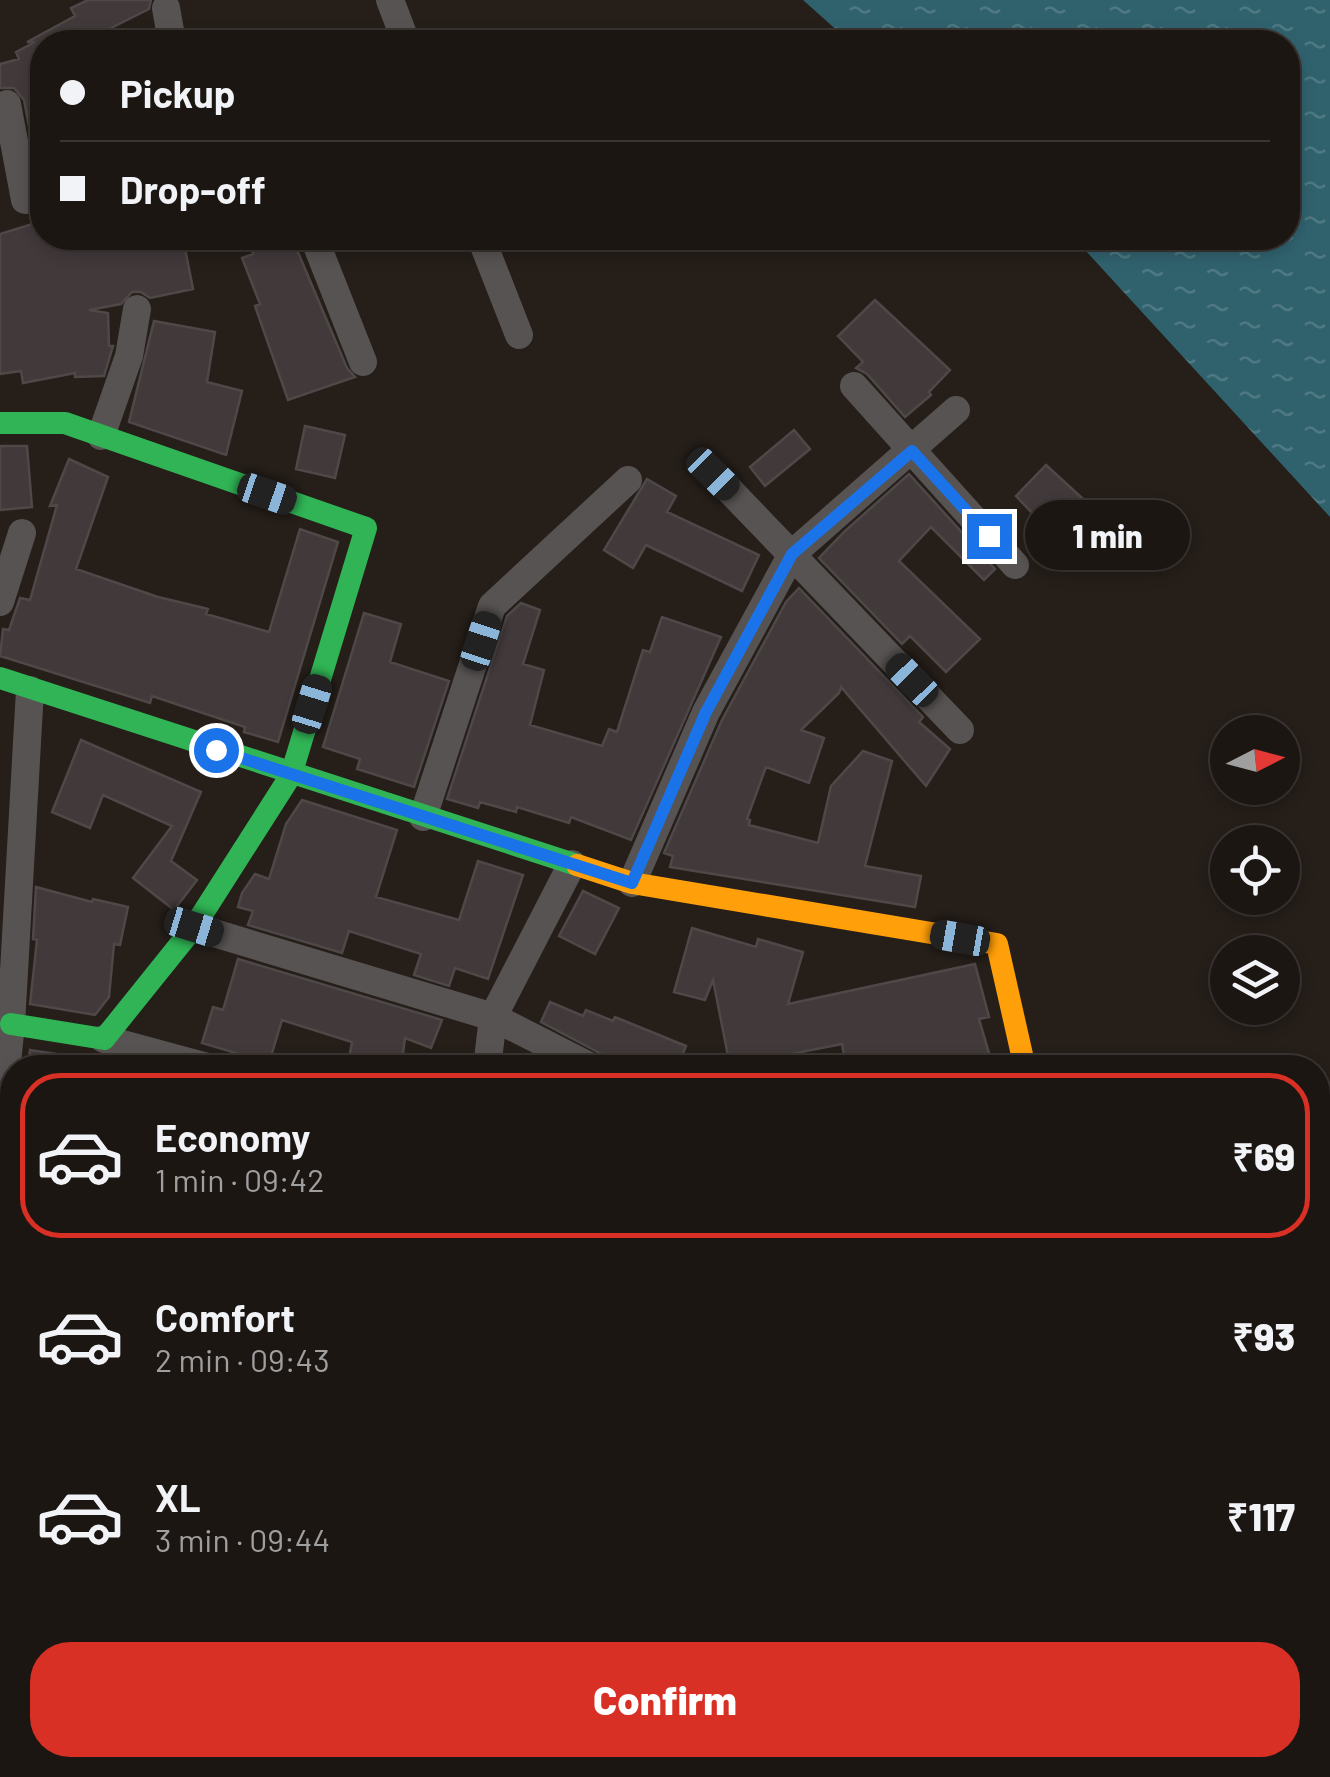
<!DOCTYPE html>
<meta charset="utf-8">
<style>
:root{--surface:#1c1613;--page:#251f1c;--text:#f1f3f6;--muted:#a09fa0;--line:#3a3533;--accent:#d93025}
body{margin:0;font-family:Barlow,sans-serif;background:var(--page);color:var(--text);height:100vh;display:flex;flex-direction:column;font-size:38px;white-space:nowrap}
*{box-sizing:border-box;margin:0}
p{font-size:32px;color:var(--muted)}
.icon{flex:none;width:55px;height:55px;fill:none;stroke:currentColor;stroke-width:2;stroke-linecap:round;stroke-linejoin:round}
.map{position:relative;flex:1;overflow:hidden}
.details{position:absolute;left:0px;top:1055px;width:1330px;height:722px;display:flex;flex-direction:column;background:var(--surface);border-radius:40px 40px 0 0;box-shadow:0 5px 15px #0003,0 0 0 2px var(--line)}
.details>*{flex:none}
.hud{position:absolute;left:30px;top:30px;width:1270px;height:220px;border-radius:40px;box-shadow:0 5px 15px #0003,0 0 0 2px var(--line);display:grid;align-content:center;height:220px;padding:0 30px;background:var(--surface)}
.needle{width:65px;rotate:84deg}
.tools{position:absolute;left:1210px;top:715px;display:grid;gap:20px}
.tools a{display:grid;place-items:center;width:90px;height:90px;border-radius:50%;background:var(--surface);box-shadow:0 5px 15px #0003,0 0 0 2px var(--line);font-size:50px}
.end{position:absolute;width:45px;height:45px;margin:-22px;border:12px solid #1a73e8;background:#fff;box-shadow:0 0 0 5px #fff}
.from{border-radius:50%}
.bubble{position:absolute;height:70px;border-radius:35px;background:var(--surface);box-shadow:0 5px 15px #0003,0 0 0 2px var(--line);font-size:32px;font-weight:800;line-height:70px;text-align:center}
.car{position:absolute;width:30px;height:60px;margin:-30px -15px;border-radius:12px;box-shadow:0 0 8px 2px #0007;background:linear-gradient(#222 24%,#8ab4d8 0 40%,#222 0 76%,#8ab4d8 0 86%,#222 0)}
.hud b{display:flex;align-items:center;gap:35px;height:95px;font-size:38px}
.hud b+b{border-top:2px solid var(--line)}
.hud i{width:25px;height:25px;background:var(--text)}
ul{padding:18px 0 0;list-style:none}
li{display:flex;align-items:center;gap:30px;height:165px;margin:0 20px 15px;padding:0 10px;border:5px solid transparent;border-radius:40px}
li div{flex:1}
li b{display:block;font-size:38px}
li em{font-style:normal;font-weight:800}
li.active{border-color:var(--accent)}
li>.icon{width:90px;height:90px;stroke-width:1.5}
.primary-button{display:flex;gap:20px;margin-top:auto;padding:20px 30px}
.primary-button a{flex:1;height:115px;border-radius:40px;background:var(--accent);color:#fff;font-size:40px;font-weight:800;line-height:115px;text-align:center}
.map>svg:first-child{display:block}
.water{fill:url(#water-ripples)}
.building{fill:#42393b;stroke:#4e4848;stroke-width:2.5}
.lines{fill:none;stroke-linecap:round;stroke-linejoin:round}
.street{stroke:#575352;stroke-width:28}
.fast{stroke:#30b455;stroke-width:22}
.slow{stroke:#ff9f0a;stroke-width:22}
.route{stroke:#1a73e8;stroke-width:12}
</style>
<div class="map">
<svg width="1330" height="1777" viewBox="0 0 1330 1777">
<defs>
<pattern id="water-ripples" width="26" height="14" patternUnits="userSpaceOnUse" patternTransform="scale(2.5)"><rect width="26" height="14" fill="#30626e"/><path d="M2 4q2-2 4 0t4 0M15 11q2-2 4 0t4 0" fill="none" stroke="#4e7882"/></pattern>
</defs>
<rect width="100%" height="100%" fill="#251e19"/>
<path class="water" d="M803,0H1330V517L1074,238H1288V42H850Z"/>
<path class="building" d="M88,0H151L149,9L83,42H42V162H36L24,100L14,88H0V64L19,59L16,52L35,42H27L75,16L71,8Z
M42,221V238H183L193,289L150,298L141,292H132L121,304L89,310L108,313L109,346H113L104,376L75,377V373L23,383L21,371L0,374V234Z
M247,238H292L347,368L355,377L288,400L255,306L260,304L242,258L253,254Z
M875,300L950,370L929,392L931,395L905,417L867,374L856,368L863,362L838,336Z
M154,321L215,332L207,382L242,391L226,455L129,422Z
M305,426L345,435L335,478L296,469Z
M794,430L810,449L765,486L750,467Z
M0,446H27L32,507L0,510Z
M69,459L108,477L76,569L158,597L208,609L206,614L269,632L300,529L338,542L278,742L244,732L245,727L152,696L150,703L0,656L3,629L9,630L20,598L30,600L57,505L50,506Z
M1046,465L1104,518L1069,552L1016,496Z
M909,474L995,569L984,580L931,527L899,561L980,639L946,672L910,636L902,644L819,558L844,532Z
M647,479L676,496L667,512L759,555L742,591L646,545L633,568L604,550Z
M799,588L923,717L919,722L950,749L926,786L841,687L839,693L801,730L824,738L809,783L766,767L747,819L750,820L749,825L818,843L831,786L863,751L892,761L865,866L921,876L915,907L670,867L673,856L664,853L722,720L786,602Z
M521,603L540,610L523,664L544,670L530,725L602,746L609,729L617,732L643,650L650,652L662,617L721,637L631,840L571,817L569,823L517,807L516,812L480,802L478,808L447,799L507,616Z
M364,613L401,624L390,662L449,681L414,787L357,769L360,759L323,747Z
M81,740L201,792L171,861L197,880L174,910L133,878L172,826L103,795L90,828L52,812Z
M302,800L397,830L376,897L459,920L478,861L523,875L488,979L455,968L449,986L414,975L421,954L349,931L342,953L248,925L253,911L238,907L242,893L255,874L269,879L286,824Z
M36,887L92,902L93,899L128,907L120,945L114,944L109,997L95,1015L30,1004L37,940L33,939Z
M583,891L619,908L595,954L559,936Z
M692,928L756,947L758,939L803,952L788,1004L975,964L989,1017L979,1019L991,1060L962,1068H846L842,1044L730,1066L713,980L705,1000L674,992Z
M238,959L442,1020L431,1048L405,1038L401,1068L348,1065L352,1042L282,1020L269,1063L202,1043L213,1007L223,1010Z
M550,1002L583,1016L586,1010L613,1021L615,1017L686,1046L677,1068H628L541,1022Z
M30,1050L83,1058L81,1068H28Z"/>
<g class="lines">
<path class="street" d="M390,0L406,42
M166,8L172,42
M7,104L25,200
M314,238L363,362
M481,238L519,335
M854,386L1015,565
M101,436L129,356L137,309
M713,473L960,730
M0,602L22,533
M423,817L492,606L628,480
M632,883L706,712L792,554L956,410
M194,927L493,1017L593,1068
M104,1039L211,1068
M487,1068L493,1017L572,864
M0,1099L3,1100L11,1024L30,690
M0,1320L12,1322
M1318,1382L1330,1378
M1318,1507L1330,1548
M1318,1569L1330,1565
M1318,1750L1330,1746
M0,1751L12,1749
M136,1765L139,1777
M1258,1768L1268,1765
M677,1777L678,1765
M962,1777V1765"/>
<path class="fast" d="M0,423H65L366,528L291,775L194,927L104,1039L11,1024
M0,678L577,865"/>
<path class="slow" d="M577,865L632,883L997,944L1025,1068"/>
</g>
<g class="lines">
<path class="route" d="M216,750L632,883L706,712L792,554L912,451L989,536"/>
</g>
</svg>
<div class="tools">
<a><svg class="needle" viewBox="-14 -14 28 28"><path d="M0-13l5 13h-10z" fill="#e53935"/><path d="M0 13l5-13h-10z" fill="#a09fa0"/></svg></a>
<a><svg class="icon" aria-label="locate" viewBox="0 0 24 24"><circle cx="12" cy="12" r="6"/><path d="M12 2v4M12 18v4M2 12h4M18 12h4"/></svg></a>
<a><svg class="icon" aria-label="layers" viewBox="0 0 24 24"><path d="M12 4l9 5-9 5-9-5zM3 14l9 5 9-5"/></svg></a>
</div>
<i class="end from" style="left:216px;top:750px"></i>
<i class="end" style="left:989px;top:536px"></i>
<div class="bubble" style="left:1025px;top:500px;width:165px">1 min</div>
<i class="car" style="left:713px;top:474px;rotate:135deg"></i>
<i class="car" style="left:267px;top:494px;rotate:109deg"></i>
<i class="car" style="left:481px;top:641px;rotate:18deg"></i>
<i class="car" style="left:912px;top:680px;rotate:316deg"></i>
<i class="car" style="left:312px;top:704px;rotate:17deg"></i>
<i class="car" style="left:194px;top:927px;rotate:107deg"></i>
<i class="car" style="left:960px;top:938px;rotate:280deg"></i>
<div class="hud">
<b><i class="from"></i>Pickup</b>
<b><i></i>Drop-off</b>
</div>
<section class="details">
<ul>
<li class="active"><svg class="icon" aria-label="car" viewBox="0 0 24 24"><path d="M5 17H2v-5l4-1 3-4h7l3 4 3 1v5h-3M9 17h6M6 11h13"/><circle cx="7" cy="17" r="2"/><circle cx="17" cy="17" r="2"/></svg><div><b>Economy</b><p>1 min · 09:42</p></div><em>₹69</em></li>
<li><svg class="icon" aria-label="car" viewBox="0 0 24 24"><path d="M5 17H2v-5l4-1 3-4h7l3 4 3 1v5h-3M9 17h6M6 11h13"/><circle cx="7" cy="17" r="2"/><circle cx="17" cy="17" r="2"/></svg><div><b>Comfort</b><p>2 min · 09:43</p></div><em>₹93</em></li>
<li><svg class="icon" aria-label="car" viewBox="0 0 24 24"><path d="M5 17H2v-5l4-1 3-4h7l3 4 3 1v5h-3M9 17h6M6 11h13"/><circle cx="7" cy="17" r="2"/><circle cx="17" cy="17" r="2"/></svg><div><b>XL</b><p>3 min · 09:44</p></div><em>₹117</em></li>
</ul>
<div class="primary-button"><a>Confirm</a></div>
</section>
</div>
